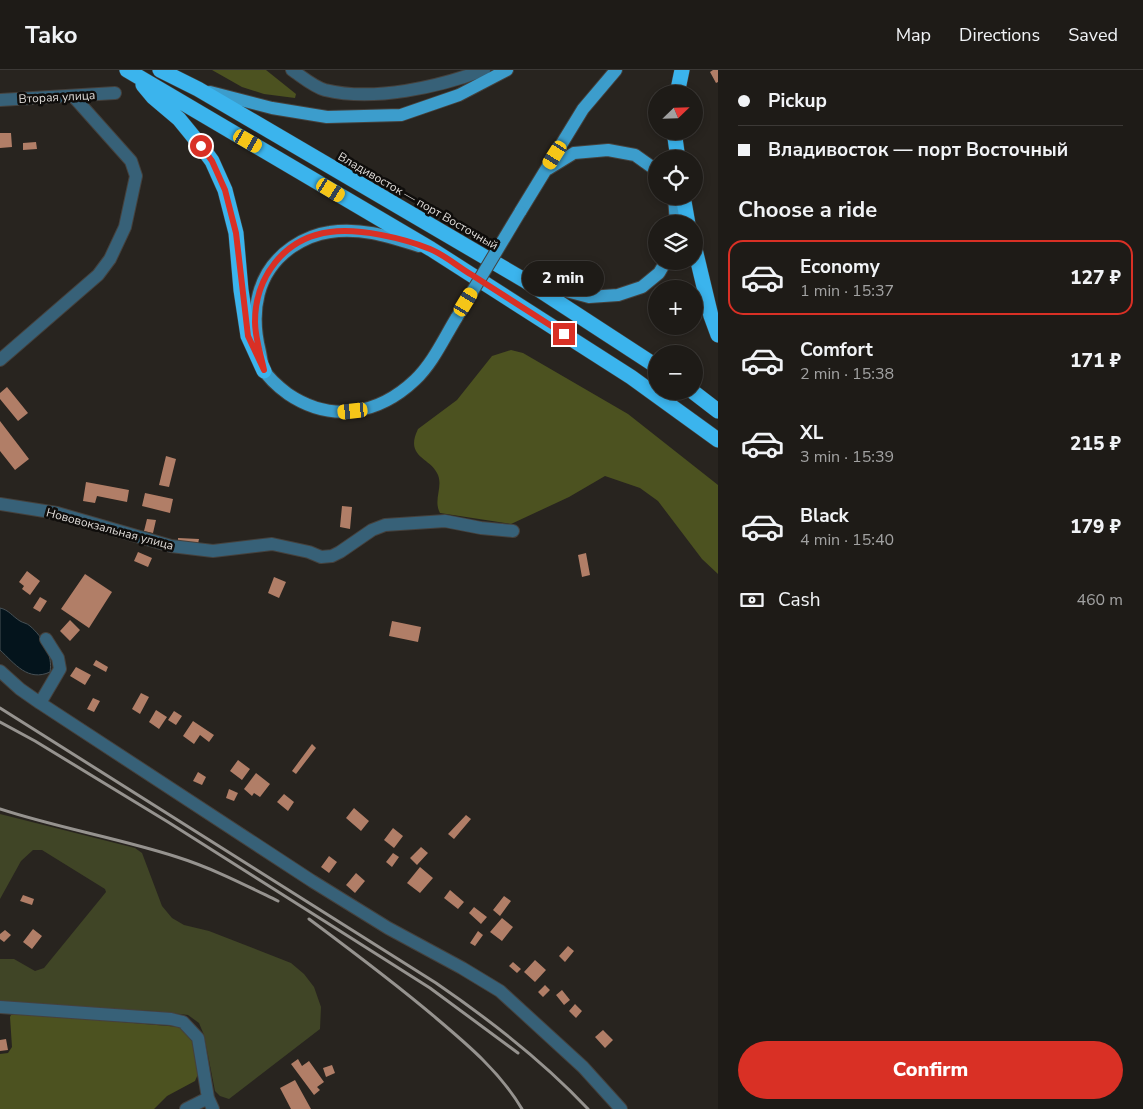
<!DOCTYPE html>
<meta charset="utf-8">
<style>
:root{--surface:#1e1b17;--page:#2b2824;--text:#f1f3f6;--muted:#a1a1a1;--line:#3c3936;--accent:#d93025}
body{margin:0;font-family:"Nunito Sans",sans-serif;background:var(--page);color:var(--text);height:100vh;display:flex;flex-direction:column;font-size:19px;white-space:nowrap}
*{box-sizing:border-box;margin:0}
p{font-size:16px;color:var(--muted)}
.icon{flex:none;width:28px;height:28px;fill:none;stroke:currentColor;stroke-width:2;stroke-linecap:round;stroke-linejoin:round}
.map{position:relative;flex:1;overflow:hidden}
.drawer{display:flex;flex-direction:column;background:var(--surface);width:425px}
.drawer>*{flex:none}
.guide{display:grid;align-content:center;height:110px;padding:0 20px;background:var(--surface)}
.needle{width:32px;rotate:67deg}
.buttons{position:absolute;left:648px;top:15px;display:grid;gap:10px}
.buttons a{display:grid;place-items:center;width:55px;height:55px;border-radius:50%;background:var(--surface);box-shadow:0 2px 8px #0003,0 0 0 1px var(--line);font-size:25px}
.end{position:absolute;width:22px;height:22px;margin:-11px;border:6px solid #d93025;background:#fff;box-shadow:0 0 0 2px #fff}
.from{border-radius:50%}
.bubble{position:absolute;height:35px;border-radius:18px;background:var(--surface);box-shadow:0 2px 8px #0003,0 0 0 1px var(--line);font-size:16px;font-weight:800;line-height:35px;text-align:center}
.car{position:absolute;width:15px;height:30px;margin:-15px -8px;border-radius:6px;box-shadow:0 0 4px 1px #0007;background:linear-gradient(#f5c518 24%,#345 0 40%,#f5c518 0 76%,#345 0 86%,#f5c518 0)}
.guide b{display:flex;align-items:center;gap:18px;height:48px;font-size:19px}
.guide b+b{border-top:1px solid var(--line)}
.guide i{width:12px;height:12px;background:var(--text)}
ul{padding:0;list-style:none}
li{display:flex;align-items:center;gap:15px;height:75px;margin:0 10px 8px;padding:0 10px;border:2px solid transparent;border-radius:15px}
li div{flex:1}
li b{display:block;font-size:19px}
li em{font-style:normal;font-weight:800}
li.selected{border-color:var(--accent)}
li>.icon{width:45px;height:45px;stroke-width:1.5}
h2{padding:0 20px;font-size:22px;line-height:60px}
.pay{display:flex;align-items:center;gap:12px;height:55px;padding:0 20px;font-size:19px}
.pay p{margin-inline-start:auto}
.cta{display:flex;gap:10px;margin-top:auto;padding:10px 20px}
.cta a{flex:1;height:58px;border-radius:30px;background:var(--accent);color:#fff;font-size:20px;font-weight:800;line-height:58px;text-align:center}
header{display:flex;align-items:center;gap:30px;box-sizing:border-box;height:70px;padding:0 25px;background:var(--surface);border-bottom:1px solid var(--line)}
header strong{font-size:24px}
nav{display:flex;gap:28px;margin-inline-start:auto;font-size:18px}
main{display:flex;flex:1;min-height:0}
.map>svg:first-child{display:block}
.green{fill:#404526}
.forest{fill:#4c5220}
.water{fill:#04141c;stroke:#465055}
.building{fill:#b17e67}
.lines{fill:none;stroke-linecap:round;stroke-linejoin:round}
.minor-casing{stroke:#45413d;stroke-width:14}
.major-casing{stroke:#45413d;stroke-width:14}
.highway-casing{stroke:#45413d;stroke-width:16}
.minor{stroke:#376178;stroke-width:12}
.major{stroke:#3c9dcc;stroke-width:12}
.highway{stroke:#3bb4ed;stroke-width:15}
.rail{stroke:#96938f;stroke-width:3}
.major-bridge-casing{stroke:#45413d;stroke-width:14;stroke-linecap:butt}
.major-bridge{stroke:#3c9dcc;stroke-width:12}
.route{stroke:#d93025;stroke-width:6}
.labels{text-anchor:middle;stroke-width:5;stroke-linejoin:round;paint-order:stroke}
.street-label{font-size:12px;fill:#dfdcd9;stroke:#0f0d0b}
</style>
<header>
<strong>Tako</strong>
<nav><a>Map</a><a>Directions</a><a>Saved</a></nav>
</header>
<main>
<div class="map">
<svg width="718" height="1039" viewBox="0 0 718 1039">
<rect width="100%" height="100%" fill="#28241f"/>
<path class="green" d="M0,744L135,778L142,783L162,836L172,848L184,855L209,861L291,893L304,904L314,917L321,937L320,959L229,1029L220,1026L215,1021L204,965L199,953L188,945L154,941L20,935L0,932V889H14L35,901L44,898L106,822L105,819L42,780H33L21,791L0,829Z"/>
<path class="forest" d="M212,0H266L296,24L295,28L264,24L242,17Z
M511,280L523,283L628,344L718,415V504L702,489L658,431L640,418L605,406L569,427L511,454L440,443C433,430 443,418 438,405C431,387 404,388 418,359L457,330L492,286Z
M28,944L180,957L193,970L198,1004L195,1011L167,1026L154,1039H0V984L8,983L12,977L10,947L11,945Z"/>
<path class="water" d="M0,538C9,540 12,546 20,551C23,553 27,553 30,556C43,567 53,585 50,602C28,612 15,594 0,580Z"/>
<path class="building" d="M713,0H718V12L716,13L710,2Z
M0,63H11L12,77L0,78Z
M36,72L37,79L23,80V73Z
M7,317L28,343L18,351L0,329V323Z
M0,351L29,389L15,400L0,381Z
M166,386L176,389L169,417L159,415Z
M86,412L129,420L127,432L97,426L95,433L83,431Z
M145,423L173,429L170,443L142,436Z
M342,436L352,437L350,459L340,457Z
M147,449L156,450L153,463L144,461Z
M178,468L199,469L198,474H178Z
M138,482L152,488L148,497L134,491Z
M586,483L590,505L582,507L578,485Z
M27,501L40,511L30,525L22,519L24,516L19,512Z
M85,504L112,522L89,558L61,539Z
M274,507L286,512L279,528L268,523Z
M40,527L47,531L40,542L33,538Z
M70,550L80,560L70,571L60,561Z
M392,551L421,557L418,572L389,566Z
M96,590L108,597L106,602L93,595Z
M76,597L91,605L85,615L70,606Z
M141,623L149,627L140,644L132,639Z
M93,628L100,631L94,642L87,639Z
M156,640L167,647L159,659L149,652Z
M174,641L182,646L176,655L168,650Z
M193,651L214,665L209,672L200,665L194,674L183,666Z
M312,674L316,678L296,704L292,701Z
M238,690L250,699L242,710L230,701Z
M198,702L206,707L202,715L193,711Z
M256,703L270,714L260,727L254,723L252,726L244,719Z
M229,719L238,723L234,731L226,728Z
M284,724L294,732L288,741L277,732Z
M354,738L369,751L361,761L346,748Z
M466,745L471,749L454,769L448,764Z
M393,758L403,766L394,778L384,770Z
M421,777L428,783L417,795L410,788Z
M393,783L399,787L392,797L386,792Z
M329,786L337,792L329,803L321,797Z
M420,797L433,808L420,823L407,813Z
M356,803L365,811L355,823L346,815Z
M450,820L464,832L458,839L444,828Z
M23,825L34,829L32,835L20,831Z
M504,826L511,831L500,846L493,840Z
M474,837L487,847L481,854L469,843Z
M502,848L513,857L502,871L490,862Z
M33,859L42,866L32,879L23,872Z
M5,860L11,865L4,872L0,869V864Z
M478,861L483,865L475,876L470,873Z
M568,876L574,881L565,892L559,886Z
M535,890L546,900L535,912L524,902Z
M513,892L521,899L517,903L509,896Z
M545,915L550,920L543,927L538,922Z
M562,920L570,930L564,935L556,925Z
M575,934L582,941L576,948L569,941Z
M603,960L613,970L605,978L595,967Z
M6,969L8,980L0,981V970Z
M298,989L302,996L309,991L324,1012L317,1017L320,1020L314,1025L291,994Z
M332,995L335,1003L326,1007L323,998Z
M295,1010L311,1039H291L280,1018Z"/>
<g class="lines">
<defs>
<path id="minor" d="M292,0C301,6 314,17 325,20C374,32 438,17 484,0
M0,30L115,23
M0,290L98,205L110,189L125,157L136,106L131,91L73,26
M0,434L57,443L171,476L213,481L272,474L309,482L321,487L332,486L340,482L372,460L385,455L445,451L481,458L513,461
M0,601L20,619L40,633L312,811L388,858L462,898L500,921L583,997L621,1039
M40,633L60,599L58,588L46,569
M0,937L171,949L183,952L198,968L208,1028L213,1039
M186,1039L208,1028"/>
<path id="major" d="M210,22L272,38L327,47L401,45L459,25L507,0
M548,99L574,83L608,80L635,85L656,100
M674,126L676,154
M520,142L583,39L616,0
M419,176C390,167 361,157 330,162C315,164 304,169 292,177C256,202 250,242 260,282C261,287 262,295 264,300C269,309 280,318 288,324C331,353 378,345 415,310C433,293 444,268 457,247
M529,211L589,227L618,225L642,217L659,203L666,191"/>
<path id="highway" d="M127,0L431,179L631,307L718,370
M160,0L198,19L524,210L656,296
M143,15L153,27L179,49L201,76L212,91L225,120L236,163L241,220L248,266L264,301
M677,24L682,0
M674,61L678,89
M683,126L688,154
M694,175L711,246L718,265
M692,321L718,341"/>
</defs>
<use href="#minor" class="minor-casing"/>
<use href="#major" class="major-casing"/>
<use href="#highway" class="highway-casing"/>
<use href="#minor" class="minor"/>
<use href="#major" class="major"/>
<use href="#highway" class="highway"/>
<path class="rail" d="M0,638L436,913C490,950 543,991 588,1039
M0,652L35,671L168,752L430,918L518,983
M0,739C58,758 118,768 177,787C212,798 245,815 278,831
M309,849C352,881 395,913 436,948C468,975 500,1002 522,1039"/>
<defs>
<path id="major-bridge" d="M457,247L520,142"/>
</defs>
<use href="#major-bridge" class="major-bridge-casing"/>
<use href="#major-bridge" class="major-bridge"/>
</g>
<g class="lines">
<path class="route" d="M201,76L212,91L225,120L236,163L248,266L264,300C261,285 255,268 255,252C255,207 284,168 330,162C359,158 403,168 430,179C445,185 458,197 472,205C503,225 534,245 564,264"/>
</g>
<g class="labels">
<g class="street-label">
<text transform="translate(57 27) rotate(-3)" y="4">Вторая улица</text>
<text transform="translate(418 131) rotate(30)" y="4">Владивосток — порт Восточный</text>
<text transform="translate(110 459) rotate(15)" y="4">Нововокзальная улица</text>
</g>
</g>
</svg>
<div class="buttons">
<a><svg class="needle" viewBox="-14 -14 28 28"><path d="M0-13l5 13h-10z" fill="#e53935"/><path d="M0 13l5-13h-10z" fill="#a1a1a1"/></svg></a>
<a><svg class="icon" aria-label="locate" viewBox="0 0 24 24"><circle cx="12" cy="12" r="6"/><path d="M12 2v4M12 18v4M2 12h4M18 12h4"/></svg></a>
<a><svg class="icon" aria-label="layers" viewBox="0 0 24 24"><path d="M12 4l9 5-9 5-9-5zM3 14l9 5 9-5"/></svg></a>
<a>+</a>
<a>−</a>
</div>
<i class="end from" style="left:201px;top:76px"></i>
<i class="end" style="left:564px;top:264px"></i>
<div class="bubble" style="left:522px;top:191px;width:82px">2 min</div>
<i class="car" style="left:248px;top:71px;rotate:120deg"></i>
<i class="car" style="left:555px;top:85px;rotate:212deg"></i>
<i class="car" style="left:331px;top:120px;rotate:121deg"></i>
<i class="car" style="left:466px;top:232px;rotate:31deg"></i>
<i class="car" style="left:353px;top:341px;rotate:264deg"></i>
</div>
<section class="drawer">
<div class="guide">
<b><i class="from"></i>Pickup</b>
<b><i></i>Владивосток — порт Восточный</b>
</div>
<h2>Choose a ride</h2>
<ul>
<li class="selected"><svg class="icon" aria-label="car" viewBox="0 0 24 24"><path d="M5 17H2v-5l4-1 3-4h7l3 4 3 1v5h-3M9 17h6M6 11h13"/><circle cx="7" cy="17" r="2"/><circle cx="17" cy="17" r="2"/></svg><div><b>Economy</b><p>1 min · 15:37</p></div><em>127 ₽</em></li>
<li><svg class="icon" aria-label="car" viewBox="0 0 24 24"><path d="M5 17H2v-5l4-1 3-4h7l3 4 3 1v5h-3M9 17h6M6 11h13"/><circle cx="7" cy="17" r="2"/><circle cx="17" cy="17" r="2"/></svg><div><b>Comfort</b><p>2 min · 15:38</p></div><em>171 ₽</em></li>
<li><svg class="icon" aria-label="car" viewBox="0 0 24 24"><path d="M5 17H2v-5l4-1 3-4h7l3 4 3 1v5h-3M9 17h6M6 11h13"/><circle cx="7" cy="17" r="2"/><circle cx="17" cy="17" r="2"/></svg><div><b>XL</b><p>3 min · 15:39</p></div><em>215 ₽</em></li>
<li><svg class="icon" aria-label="car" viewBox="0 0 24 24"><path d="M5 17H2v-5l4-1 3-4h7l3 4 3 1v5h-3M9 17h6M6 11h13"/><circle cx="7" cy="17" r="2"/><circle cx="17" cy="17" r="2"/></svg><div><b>Black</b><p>4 min · 15:40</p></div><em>179 ₽</em></li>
</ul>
<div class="pay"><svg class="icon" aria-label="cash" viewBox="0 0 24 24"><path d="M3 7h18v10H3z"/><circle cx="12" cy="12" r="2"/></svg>Cash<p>460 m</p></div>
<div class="cta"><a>Confirm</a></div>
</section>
</main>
